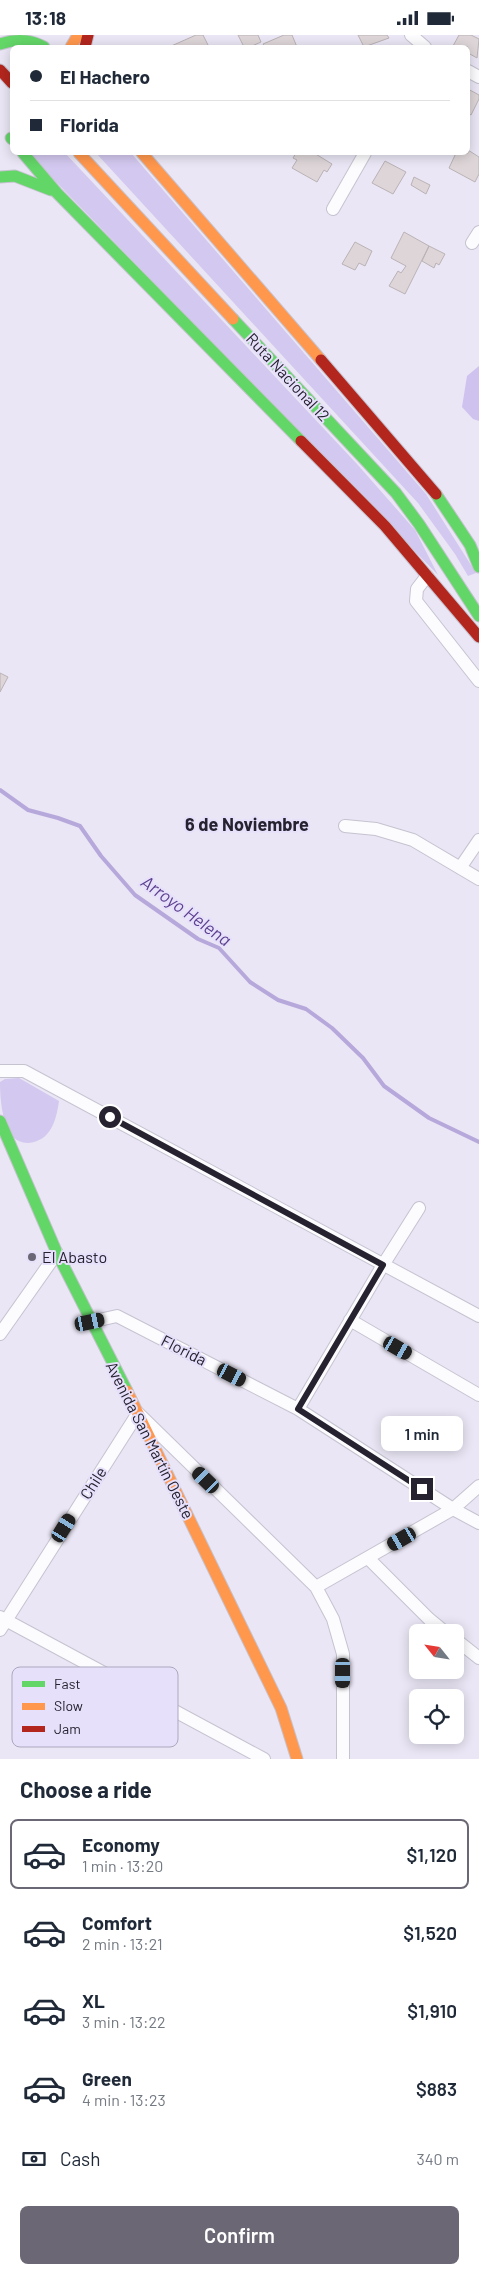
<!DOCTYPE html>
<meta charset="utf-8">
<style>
:root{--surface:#fff;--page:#f2f2f3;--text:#1f2937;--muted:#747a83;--line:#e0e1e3;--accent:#6b6774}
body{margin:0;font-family:Barlow,sans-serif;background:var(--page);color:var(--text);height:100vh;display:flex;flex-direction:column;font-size:19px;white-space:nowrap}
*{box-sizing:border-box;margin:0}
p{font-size:16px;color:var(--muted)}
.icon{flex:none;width:28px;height:28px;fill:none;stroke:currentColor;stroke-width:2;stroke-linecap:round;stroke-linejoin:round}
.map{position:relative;height:1724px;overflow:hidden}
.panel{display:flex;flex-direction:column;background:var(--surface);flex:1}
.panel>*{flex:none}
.banner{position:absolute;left:10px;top:10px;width:460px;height:110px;border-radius:8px;box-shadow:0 2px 12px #0003;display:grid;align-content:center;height:110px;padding:0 20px;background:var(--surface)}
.needle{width:32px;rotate:300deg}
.controls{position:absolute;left:409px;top:1589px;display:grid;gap:10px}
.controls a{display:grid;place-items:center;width:55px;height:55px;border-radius:8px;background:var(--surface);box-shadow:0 2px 12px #0003;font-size:25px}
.end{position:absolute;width:22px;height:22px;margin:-11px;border:6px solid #26222f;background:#fff;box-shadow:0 0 0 2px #fff}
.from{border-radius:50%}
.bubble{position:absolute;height:35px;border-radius:8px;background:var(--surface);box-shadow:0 2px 12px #0003;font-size:16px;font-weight:600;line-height:35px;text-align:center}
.car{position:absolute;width:15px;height:30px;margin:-15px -8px;border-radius:6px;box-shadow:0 0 4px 1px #0007;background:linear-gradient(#222 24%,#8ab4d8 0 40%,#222 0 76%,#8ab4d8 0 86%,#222 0)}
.banner b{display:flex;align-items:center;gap:18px;height:48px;font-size:19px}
.banner b+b{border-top:1px solid var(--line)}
.banner i{width:12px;height:12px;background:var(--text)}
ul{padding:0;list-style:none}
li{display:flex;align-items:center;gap:15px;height:70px;margin:0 10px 8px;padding:0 10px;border:2px solid transparent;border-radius:8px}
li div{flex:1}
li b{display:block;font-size:19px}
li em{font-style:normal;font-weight:600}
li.active{border-color:var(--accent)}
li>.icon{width:45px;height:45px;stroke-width:1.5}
h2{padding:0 20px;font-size:22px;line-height:60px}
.pay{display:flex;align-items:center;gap:12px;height:55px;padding:0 20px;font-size:19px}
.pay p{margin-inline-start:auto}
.button{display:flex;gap:10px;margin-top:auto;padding:10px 20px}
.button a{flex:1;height:58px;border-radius:8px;background:var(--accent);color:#fff;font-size:20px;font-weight:600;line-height:58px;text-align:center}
.status{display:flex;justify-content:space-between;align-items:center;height:35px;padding:0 25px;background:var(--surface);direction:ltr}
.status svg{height:14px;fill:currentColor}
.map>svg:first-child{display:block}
.green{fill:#d3c8ef}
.forest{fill:#cfc2ee}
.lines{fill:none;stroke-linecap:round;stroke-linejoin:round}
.stream{stroke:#b7a8db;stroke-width:4}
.building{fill:#ddd5d7;stroke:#bab2b5}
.street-casing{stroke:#c6c3d0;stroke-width:14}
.fast-casing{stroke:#c6c3d0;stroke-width:13}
.slow-casing{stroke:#c6c3d0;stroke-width:13}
.jam-casing{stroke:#c6c3d0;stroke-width:13}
.street{stroke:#fcfbfe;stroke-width:12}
.fast{stroke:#63d668;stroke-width:11}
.slow{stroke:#ff974d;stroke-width:11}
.jam{stroke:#b3261e;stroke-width:11}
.route{stroke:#26222f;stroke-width:6}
.poi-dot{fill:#6b6774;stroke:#e7e0fb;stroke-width:2}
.labels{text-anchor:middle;stroke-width:4;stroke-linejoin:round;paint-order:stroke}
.street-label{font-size:16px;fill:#26222f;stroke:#e7e0fb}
.poi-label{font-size:16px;fill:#26222f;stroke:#e7e0fb;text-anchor:start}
.neighbourhood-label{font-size:18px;font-weight:bold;fill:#26222f;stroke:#e7e0fb}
.water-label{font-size:18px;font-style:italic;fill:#5b3f8e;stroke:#e7e0fb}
.key{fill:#e7e0fb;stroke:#ada7be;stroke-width:1}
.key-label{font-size:14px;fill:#26222f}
</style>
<div class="status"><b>13:18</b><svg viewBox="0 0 49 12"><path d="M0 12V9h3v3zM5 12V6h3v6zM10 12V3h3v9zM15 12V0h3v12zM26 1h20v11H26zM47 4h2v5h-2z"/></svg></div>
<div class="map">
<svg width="479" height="1724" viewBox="0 0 479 1724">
<rect width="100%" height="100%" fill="#eae6f5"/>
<path class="green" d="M28,118H65L357,429L415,495L438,540Z
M96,118H131L426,459L476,538L468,541L455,519L418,468Z
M19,1043L59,1066C56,1086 51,1106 28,1108C22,1108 15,1105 11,1100C2,1086 0,1064 0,1047L5,1044Z"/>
<path class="forest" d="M479,331V386L473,384L462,372L467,341Z"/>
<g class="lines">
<path class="stream" d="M0,755L28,775L58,783L80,791L101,821L135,860L198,904L219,913L250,947L278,965L306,974L332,993L363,1023L384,1051L429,1083L479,1107"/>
</g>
<path class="building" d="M196,0H203L209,12H169Z
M238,0H258L261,7L250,12H244Z
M284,0H292L297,12H265L263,9Z
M358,0H387L389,3L364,12Z
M459,0H471L479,4L477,23L468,18V12L453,11Z
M468,54L479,60V64L471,80L468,78Z
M468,115L479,122V139L475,147L449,133L456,118H468Z
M296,118H314L332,129L327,137L324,135L317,147L292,133L297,125L293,123Z
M385,126L406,137L393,159L372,148Z
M414,142L430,150L426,159L411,150Z
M404,197L429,211L405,259L389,251L398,236L401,238L406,231L391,223Z
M355,207L372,216L365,231L359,228L355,235L342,229Z
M429,211L445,219L439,230L436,228L434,233L422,226Z
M0,638L8,642L0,657Z"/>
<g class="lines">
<defs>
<path id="street" d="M411,0L425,12
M468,36L479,42
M333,174L365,118
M472,208L479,197
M427,541L417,554L416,566L479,646
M345,791L376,794L413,805L479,844
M460,833L479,805
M0,1036H24L479,1281
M350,1285L479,1360
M90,1287L117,1281L298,1374L453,1474L479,1488
M0,1299L57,1218
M298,1374L383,1230L419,1173
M369,1524L429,1584L446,1598
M316,1552L453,1474L479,1451
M0,1582L264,1724
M0,1595L138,1378L316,1552L333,1584L343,1619V1724
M455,1604L479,1623"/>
<path id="fast" d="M0,9C15,4 30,4 44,12
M11,103L12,104
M23,118L57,158L301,406
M0,142L15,141L51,155
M233,284L396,458L419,489L479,581
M436,459L470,510L479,532
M0,1086L57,1218L127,1356"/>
<path id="slow" d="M71,12L78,0
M79,118L233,284
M142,118L321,325
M127,1356L281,1673L297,1724"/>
<path id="jam" d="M85,12L88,0
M0,35L12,48
M321,325L436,459
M301,406L385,491L479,602"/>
</defs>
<use href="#street" class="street-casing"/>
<use href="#fast" class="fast-casing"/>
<use href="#slow" class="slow-casing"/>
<use href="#jam" class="jam-casing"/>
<use href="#street" class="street"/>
<use href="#fast" class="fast"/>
<use href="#slow" class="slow"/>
<use href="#jam" class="jam"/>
</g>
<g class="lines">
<path class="route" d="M110,1082L383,1230L298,1374L422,1454"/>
</g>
<circle class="poi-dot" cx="32" cy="1222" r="5"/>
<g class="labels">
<g class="street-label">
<text transform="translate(288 342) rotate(47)" y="6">Ruta Nacional 12</text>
<text transform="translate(184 1315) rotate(27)" y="6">Florida</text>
<text transform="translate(150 1405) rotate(63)" y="6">Avenida San Martín Oeste</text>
<text transform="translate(93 1448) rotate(-58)" y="6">Chile</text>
</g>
<g class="poi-label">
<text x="42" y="1228">El Abasto</text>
</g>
<g class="neighbourhood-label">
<text x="247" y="796">6 de Noviembre</text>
</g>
<g class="water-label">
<text transform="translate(186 876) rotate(36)" y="6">Arroyo Helena</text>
</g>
</g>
<rect x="12" y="1632" width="166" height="80" rx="8" class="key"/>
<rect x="22" y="1646" width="23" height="6" fill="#63d668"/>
<rect x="22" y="1668" width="23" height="7" fill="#ff974d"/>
<rect x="22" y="1691" width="23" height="6" fill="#b3261e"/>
<g class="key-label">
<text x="54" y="1654">Fast</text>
<text x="54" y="1676">Slow</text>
<text x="54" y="1699">Jam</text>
</g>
</svg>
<div class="controls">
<a><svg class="needle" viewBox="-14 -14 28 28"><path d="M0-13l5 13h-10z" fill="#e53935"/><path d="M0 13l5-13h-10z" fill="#747a83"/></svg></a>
<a><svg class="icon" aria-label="locate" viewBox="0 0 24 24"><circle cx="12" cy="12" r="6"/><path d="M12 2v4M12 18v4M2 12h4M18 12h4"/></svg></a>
</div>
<i class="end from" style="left:110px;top:1082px"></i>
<i class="end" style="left:422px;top:1454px"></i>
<div class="bubble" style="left:381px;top:1381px;width:82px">1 min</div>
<i class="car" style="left:90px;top:1287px;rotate:78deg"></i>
<i class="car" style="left:398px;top:1313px;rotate:120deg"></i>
<i class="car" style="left:232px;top:1340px;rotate:117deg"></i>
<i class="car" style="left:206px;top:1445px;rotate:314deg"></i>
<i class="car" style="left:64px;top:1493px;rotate:32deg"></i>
<i class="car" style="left:402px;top:1504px;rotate:240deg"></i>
<i class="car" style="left:343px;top:1638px;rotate:180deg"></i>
<div class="banner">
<b><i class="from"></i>El Hachero</b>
<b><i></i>Florida</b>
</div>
</div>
<section class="panel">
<h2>Choose a ride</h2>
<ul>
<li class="active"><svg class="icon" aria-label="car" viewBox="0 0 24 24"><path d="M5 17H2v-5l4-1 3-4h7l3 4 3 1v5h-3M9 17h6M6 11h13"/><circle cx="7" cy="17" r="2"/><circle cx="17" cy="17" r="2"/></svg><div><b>Economy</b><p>1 min · 13:20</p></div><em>$1,120</em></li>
<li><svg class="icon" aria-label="car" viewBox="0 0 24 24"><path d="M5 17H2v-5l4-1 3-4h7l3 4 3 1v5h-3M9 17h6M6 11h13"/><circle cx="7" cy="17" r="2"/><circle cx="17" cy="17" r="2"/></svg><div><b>Comfort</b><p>2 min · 13:21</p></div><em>$1,520</em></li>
<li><svg class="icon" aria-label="car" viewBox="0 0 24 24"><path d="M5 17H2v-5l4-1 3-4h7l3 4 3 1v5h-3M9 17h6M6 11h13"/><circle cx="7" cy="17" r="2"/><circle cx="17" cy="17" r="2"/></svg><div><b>XL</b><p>3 min · 13:22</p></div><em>$1,910</em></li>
<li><svg class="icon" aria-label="car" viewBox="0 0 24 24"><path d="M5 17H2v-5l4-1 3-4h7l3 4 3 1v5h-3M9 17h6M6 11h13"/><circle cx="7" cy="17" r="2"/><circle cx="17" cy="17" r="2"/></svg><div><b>Green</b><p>4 min · 13:23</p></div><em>$883</em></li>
</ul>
<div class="pay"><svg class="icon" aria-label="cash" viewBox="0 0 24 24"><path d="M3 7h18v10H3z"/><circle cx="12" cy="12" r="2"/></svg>Cash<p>340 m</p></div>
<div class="button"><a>Confirm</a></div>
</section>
